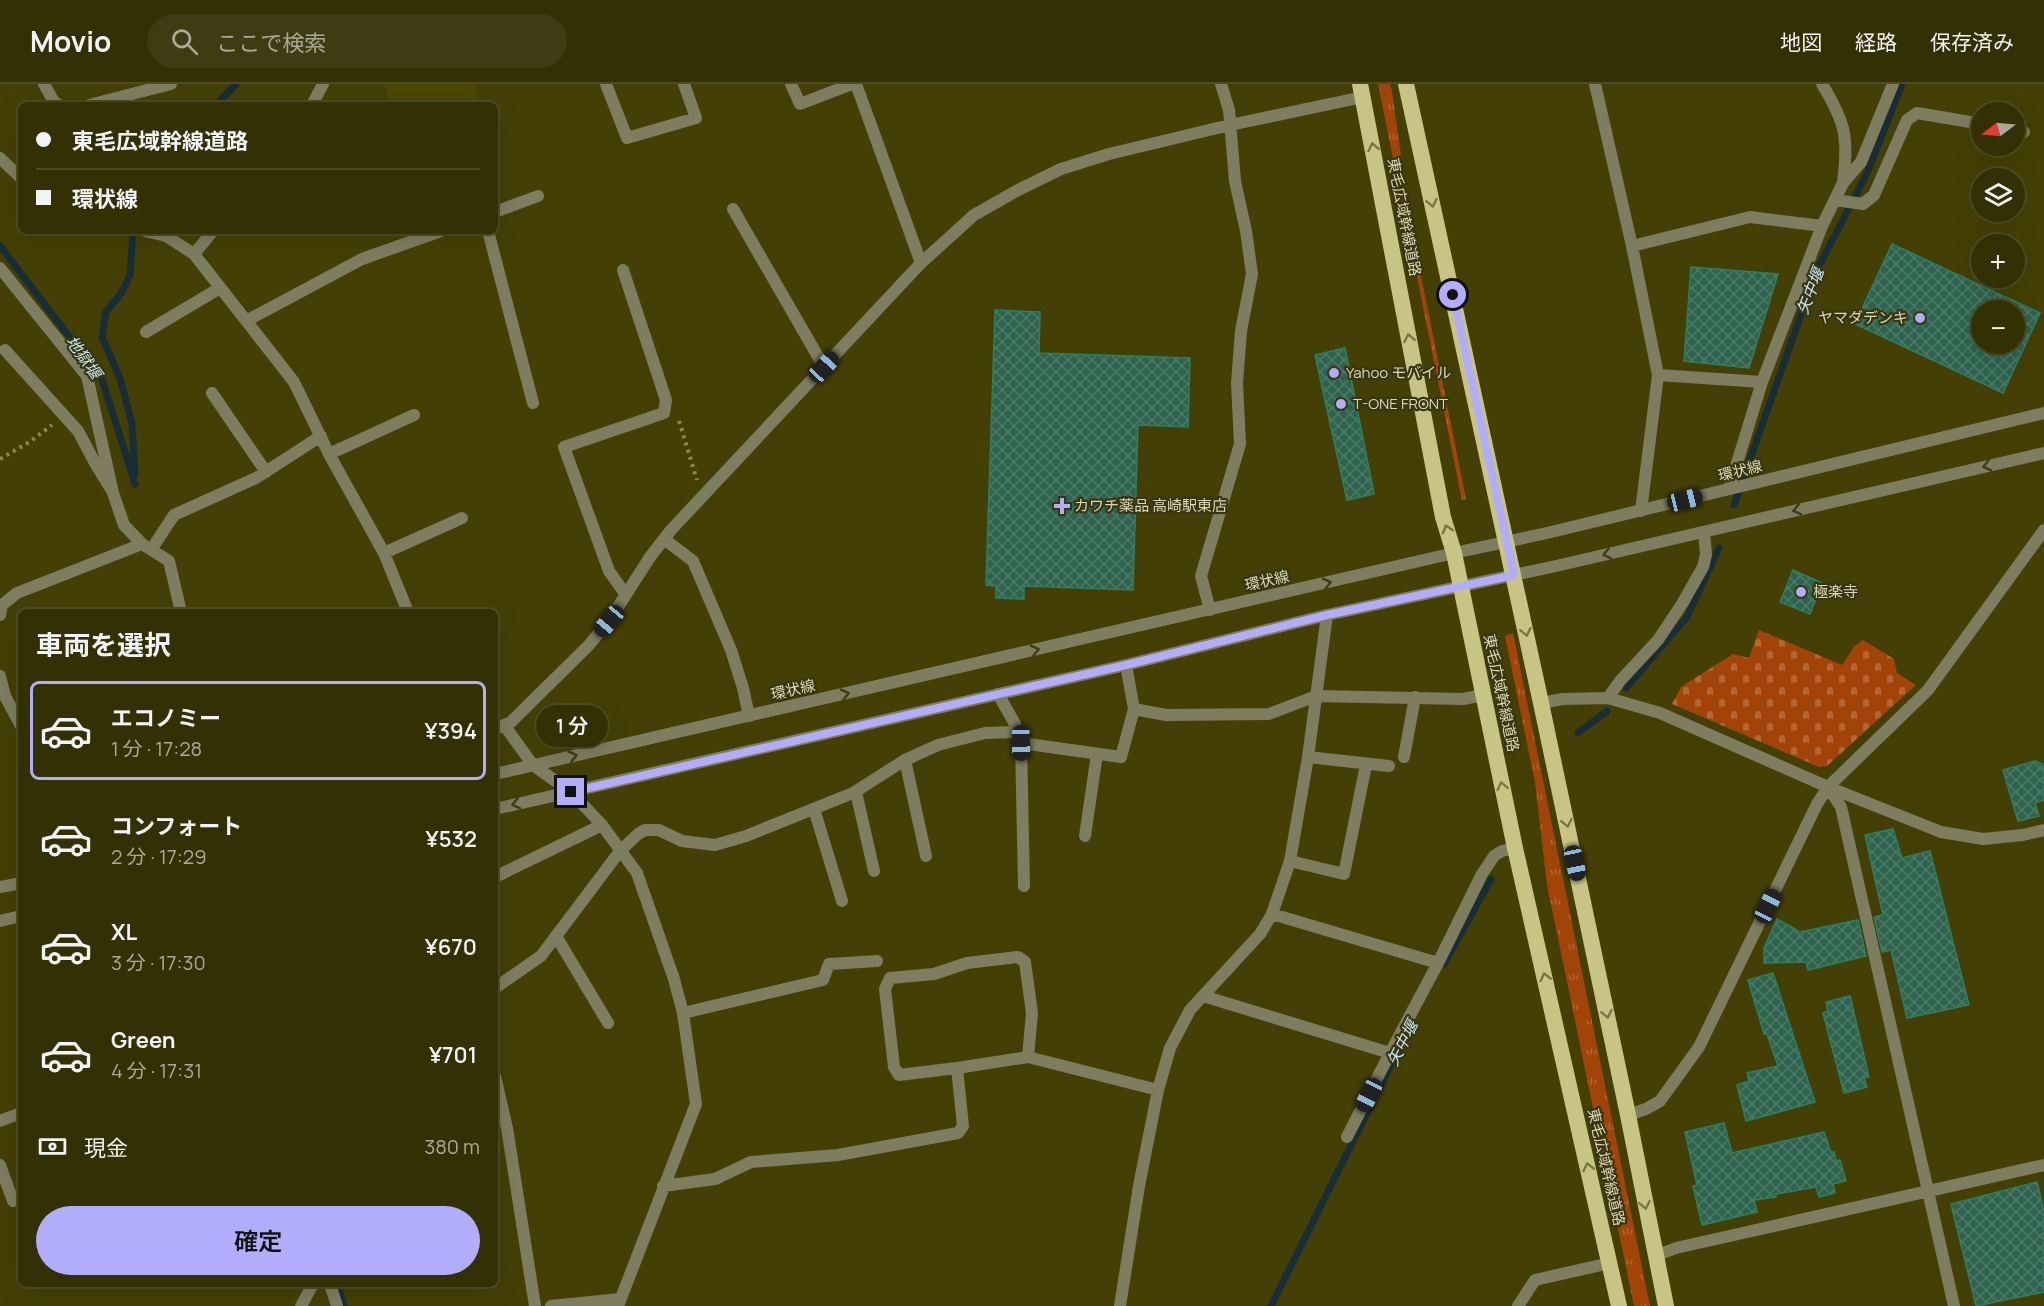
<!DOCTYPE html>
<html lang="ja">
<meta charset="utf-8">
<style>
:root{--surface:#333004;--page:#3e3c13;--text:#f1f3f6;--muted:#a9a99a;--line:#4e4b26;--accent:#b1adfa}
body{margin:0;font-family:Manrope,"Noto Sans JP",sans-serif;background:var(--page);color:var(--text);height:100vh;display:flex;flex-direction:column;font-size:22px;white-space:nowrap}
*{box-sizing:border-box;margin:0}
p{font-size:20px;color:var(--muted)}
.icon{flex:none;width:33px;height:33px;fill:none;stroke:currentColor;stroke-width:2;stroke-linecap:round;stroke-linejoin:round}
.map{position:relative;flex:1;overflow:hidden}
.details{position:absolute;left:18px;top:525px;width:480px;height:678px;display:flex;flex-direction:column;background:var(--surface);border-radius:9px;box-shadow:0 6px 24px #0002,0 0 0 2px var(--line)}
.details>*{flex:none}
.top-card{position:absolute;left:18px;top:18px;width:480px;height:132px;border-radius:9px;box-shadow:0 6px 24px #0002,0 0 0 2px var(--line);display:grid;align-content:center;height:132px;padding:0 18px;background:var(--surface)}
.needle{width:39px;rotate:254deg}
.buttons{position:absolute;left:1971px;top:18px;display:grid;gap:12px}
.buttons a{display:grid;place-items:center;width:54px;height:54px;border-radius:50%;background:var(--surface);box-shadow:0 6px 24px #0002,0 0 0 2px var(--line);font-size:30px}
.end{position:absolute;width:27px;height:27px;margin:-14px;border:8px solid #b1adfa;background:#111;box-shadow:0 0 0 3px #111}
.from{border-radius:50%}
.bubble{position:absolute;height:42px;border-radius:21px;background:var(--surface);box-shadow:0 6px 24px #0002,0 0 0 2px var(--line);font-size:20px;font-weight:600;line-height:42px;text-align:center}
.car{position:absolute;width:18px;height:36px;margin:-18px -9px;border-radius:8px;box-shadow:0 0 4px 2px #0007;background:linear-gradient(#222 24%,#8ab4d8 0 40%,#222 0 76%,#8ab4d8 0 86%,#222 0)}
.top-card b{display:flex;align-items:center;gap:21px;height:57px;font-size:22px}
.top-card b+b{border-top:2px solid var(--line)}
.top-card i{width:15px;height:15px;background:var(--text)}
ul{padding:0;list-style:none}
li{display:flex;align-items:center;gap:18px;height:99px;margin:0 12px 9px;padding:0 6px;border:3px solid transparent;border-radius:9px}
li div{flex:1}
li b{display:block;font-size:22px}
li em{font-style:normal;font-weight:600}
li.active{border-color:var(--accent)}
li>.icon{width:54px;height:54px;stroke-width:1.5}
h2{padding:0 18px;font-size:27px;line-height:72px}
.pay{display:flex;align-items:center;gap:15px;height:66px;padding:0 18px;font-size:22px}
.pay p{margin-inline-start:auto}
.cta{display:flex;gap:12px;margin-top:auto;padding:12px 18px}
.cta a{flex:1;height:69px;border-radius:36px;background:var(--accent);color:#111;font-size:24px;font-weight:600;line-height:69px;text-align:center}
header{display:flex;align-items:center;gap:36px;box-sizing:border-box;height:84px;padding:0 30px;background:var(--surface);border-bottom:2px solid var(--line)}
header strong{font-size:28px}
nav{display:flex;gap:33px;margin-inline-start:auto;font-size:21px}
.search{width:420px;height:54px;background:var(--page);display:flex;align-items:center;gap:15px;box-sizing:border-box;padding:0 21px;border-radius:33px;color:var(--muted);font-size:22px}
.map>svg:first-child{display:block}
.built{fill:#4c4802}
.grass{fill:url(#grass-tufts)}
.cemetery{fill:url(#cemetery-stones)}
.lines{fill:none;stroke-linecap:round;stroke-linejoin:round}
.stream{stroke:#172e37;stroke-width:7}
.building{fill:url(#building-cross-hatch);stroke:#2c7f61;stroke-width:1.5;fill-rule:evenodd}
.path{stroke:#8a8757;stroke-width:4;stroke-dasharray:3 4.5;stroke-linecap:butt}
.service{stroke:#7e7d60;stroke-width:12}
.minor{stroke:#7e7d60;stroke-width:12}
.tertiary{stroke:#7e7d60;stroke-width:12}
.trunk{stroke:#c8c584;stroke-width:16}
.oneway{stroke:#797644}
.oneway2{stroke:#3f3d18}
.route{stroke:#b1adfa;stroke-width:8}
.poi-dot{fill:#b1adfa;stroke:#383610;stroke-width:2}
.labels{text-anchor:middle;stroke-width:4.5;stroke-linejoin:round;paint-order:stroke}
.street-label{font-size:15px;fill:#dad8b6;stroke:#383610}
.poi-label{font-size:15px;fill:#dad8b6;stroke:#383610;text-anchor:start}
.water-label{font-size:16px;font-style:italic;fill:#c5e6f4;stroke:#383610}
</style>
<header>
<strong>Movio</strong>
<div class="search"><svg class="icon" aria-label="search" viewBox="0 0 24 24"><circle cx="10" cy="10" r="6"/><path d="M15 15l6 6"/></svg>ここで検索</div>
<nav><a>地図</a><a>経路</a><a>保存済み</a></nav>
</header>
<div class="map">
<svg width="2044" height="1222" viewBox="0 0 2044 1222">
<defs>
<pattern id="grass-tufts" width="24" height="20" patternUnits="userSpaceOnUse" patternTransform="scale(1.5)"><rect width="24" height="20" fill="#a24408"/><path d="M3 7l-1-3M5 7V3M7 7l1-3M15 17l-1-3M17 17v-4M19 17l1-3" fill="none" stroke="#b26735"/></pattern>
<pattern id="cemetery-stones" width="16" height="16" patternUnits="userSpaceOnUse" patternTransform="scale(1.5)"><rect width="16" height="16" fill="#a24408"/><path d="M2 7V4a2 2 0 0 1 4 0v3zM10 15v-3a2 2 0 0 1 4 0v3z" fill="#b26735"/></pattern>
<pattern id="building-cross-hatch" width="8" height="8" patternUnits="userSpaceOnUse" patternTransform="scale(1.5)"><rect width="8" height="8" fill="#2e644f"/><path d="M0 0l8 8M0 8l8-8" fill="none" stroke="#4c7966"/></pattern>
</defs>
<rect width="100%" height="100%" fill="#444005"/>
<path class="built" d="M384,0H474L480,21H391Z"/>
<path class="grass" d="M1378,0H1390L1392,7L1410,138L1466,415L1462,416Z
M1513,549L1650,1222H1634L1547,801L1535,698L1505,552Z"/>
<path class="cemetery" d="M1759,546L1842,581L1854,563L1863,556L1894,575L1897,589L1916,601L1827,682L1819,683L1672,620L1681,603L1733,570L1749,574Z"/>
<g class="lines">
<path class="stream" d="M216,21L236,0
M133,147L130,191L122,208L106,228L102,253L120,294L132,340L135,389
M0,162L102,295L135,400
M1734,421L1816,188L1868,87L1902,0
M1626,604L1687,533L1719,464
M1578,649L1607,627
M1444,880L1491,795
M338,1200L344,1222
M1271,1222L1401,961"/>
</g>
<path class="building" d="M1892,160L2040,229L2003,309L1855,240ZM1982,226H2014V260H1982Z
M1691,183L1778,190L1749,284L1684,277Z
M995,226L1040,228L1039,269L1190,274L1188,343L1138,341L1133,506L1024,502V515L996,514V502L986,501Z
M1345,264L1374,410L1347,416L1315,271Z
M1793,486L1822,499L1810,530L1780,518Z
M2035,677L2042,680L2044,686V716L2035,719L2039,732L2018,737L2003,686Z
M1893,745L1902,774L1930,767L1969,921L1907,934L1891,866L1882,868L1874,833L1883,831L1865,751Z
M1777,835L1800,848L1858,836L1866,872L1808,886L1806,878L1764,879V864Z
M1773,889L1815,1018L1746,1037L1737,1001L1749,997L1747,989L1778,982L1767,950H1764L1748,896Z
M1850,912L1869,993L1864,994L1867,1003L1844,1009L1823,929L1828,927L1826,918Z
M1724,1039L1732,1069L1824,1048L1831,1068H1834L1836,1077L1840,1076L1846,1097L1833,1100L1835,1109L1819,1113L1816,1103L1776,1110V1113L1754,1116L1757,1128L1702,1141L1693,1102L1697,1101L1685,1048Z
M2037,1098L2044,1129V1208L1976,1222L1951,1120Z"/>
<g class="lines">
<path class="path" d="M679,337L697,396
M0,375L31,357L52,341"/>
<path class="service" d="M5,266L78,347L95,379L111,405
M1021,659L1121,673L1134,625L1166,631L1269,630L1316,612
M1308,673L1389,682
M1404,673L1415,613
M1290,777L1344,790L1366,681
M495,793L602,741
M495,904L541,872L620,767L638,750L645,746H659L682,757L715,761L746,752L853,709L905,676L938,661L985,649L1017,648
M1203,912L1390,969
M683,929L823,896L829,880L877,877"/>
<path class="minor" d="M44,0L54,18L59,21
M606,0L627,54L696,34L684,0
M791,0L800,20L852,0
M856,0L921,179
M1595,0L1632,162L1658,291L1641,427
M1822,0C1845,38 1849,53 1843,98
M89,21L171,0
M312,21L323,0
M2014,46L2024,48
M0,74L21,94
M1835,116L1863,120L1874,111L1907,36L1917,29L1982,40
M733,125L824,283
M495,128L538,112
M145,147L166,152L194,170L294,298L329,370L384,469L408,528
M488,147L533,319
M1632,162L1750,133L1822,142
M194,170L213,147
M0,184L87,292L113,409L124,441L142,460L169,477L181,528
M623,186L666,316L664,329L564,363L609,487L626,511
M246,237L362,175L441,147
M146,248L220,204
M1658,291L1762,298
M212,309L266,388
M329,370L414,331
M1729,405L1762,298L1822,142L1843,99L1861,78L1893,0
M664,455L693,477L731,566L743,604L749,632
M151,466L174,431L256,394L321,352
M384,469L462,434
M1210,526L1201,492L1240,360L1237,299L1241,247L1252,190L1246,147L1235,97L1229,26L1221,0
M0,531L2,521L17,509L142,460
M1126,581L1134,625
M0,592L5,612L21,642
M998,610L1015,640L1021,659L1024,802
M1316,612L1463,615L1483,611
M1608,614L1620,597L1658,556L1682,520L1703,483L1706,471L1704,448
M1541,619L1563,615L1608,614L1660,629L1828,703L1941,748L1983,755L2023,751L2044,746
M504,641L533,681L571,708L602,741L637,789L674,895L683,929L696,1020L618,1222
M495,645L511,638L588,562L609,537L650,473L671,446L921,179L974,131L1018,106L1061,85L1109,70L1230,41L1363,13
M905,676L926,772
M1828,703L1841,723L1954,1222
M856,708L874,787
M814,725L842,817
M1085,752L1097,670
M1272,830L1438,879
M556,852L608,939
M957,984L899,991L894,983L885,905L890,894L934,890L967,879L1018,873L1025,878L1032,929L1028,973
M495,992L507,1044L535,1222
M1628,1031L1646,1025L1660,1017L1699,963L1817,720L1828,703L1928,606L2044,446
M0,1037L21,1029
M1347,1053L1390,969L1438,879L1482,790L1494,772L1502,767L1515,764
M0,1081L13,1117L21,1114
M663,1102L715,1095L751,1078L838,1071L958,1049L963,1042L957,984L1028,973L1158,1006
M1655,1172L1676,1164L2044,1081
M330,1200L337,1222
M301,1222L313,1200
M551,1222L620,1215
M1120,1222L1139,1102L1158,1006L1170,964L1190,926L1260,850L1272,830L1290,777L1308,673L1327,531
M1518,1222L1535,1196L1610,1179"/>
<path class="tertiary" d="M495,690L1454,469L1547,449L2044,329
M495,725L1126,581L1327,531L1556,482L2044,369
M0,803L21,799
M0,837L21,832"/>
<path class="trunk" d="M1360,0L1443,433L1454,469L1515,764L1619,1222
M1406,0L1541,619L1628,1031L1666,1222"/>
</g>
<defs><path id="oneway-chevron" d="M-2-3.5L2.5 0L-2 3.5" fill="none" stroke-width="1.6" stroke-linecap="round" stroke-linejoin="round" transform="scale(1.5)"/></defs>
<g class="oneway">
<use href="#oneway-chevron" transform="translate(1373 63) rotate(-101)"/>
<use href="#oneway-chevron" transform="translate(1432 119) rotate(78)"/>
<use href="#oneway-chevron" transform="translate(1409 254) rotate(-101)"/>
<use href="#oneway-chevron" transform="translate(1447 445) rotate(-107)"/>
<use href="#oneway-chevron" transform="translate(1526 548) rotate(78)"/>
<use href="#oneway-chevron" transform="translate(1502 702) rotate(-102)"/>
<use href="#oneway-chevron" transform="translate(1567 739) rotate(78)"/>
<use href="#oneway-chevron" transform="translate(1545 893) rotate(-103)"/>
<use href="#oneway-chevron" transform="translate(1607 930) rotate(78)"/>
<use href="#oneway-chevron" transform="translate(1588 1083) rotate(-103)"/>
<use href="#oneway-chevron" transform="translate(1645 1121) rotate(79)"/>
</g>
<g class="oneway2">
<use href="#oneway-chevron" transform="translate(1987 382) rotate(167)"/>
<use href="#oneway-chevron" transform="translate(1797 426) rotate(167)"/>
<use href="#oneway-chevron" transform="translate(1607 470) rotate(167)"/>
<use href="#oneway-chevron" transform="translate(1327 499) rotate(-13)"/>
<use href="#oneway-chevron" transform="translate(1035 566) rotate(-13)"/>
<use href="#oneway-chevron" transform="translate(845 610) rotate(-13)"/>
<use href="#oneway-chevron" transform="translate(573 672) rotate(-13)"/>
<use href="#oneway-chevron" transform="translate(516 720) rotate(167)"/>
</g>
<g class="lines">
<path class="route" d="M571,708L1126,581L1327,531L1514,491L1453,211"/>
</g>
<g class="poi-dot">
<circle cx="1920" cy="234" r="6"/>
<circle cx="1334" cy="289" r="6"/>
<circle cx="1341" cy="320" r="6"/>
<path d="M1059 413h6v6h6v6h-6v6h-6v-6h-6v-6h6z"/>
<circle cx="1801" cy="508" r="6"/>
</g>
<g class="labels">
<g class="street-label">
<text transform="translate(1404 133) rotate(79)" y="5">東毛広域幹線道路</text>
<text transform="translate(1740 387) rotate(-14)" y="5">環状線</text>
<text transform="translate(1267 497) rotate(-13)" y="5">環状線</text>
<text transform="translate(793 606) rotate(-13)" y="5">環状線</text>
<text transform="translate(1501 609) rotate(78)" y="5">東毛広域幹線道路</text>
<text transform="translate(1606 1083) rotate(77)" y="5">東毛広域幹線道路</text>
</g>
<g class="poi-label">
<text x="1908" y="239" text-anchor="end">ヤマダデンキ</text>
<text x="1346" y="294">Yahoo モバイル</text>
<text x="1353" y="325">T-ONE FRONT</text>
<text x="1074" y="427">カワチ薬品 高崎駅東店</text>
<text x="1813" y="513">極楽寺</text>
</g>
<g class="water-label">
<text transform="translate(1810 207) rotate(-69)" y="6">矢中堰</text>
<text transform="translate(84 273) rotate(54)" y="6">地獄堰</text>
<text transform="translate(1402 959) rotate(-63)" y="6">矢中堰</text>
</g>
</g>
</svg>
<div class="buttons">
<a><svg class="needle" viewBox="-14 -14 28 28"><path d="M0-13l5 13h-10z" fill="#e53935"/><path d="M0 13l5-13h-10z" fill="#a9a99a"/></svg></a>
<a><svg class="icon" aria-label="layers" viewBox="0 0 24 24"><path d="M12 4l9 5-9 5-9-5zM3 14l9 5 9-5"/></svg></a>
<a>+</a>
<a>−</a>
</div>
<i class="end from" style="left:1453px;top:211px"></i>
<i class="end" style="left:571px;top:708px"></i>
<div class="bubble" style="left:536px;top:621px;width:72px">1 分</div>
<i class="car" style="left:824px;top:283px;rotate:43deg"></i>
<i class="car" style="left:1685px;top:416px;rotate:76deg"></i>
<i class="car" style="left:609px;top:537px;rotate:220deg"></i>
<i class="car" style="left:1021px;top:659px;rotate:179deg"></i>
<i class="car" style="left:1575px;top:779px;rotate:168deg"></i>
<i class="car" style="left:1768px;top:822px;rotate:26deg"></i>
<i class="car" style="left:1369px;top:1011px;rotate:207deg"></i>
<div class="top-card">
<b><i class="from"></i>東毛広域幹線道路</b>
<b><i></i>環状線</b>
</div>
<section class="details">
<h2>車両を選択</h2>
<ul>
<li class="active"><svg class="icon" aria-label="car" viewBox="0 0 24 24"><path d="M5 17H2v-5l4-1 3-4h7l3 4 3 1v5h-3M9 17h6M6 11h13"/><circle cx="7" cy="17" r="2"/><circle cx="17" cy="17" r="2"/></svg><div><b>エコノミー</b><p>1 分 · 17:28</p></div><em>¥394</em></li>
<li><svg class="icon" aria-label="car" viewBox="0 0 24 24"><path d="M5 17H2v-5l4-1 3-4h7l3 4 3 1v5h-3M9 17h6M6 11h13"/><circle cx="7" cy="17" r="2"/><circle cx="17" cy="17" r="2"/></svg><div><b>コンフォート</b><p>2 分 · 17:29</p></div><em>¥532</em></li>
<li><svg class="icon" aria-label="car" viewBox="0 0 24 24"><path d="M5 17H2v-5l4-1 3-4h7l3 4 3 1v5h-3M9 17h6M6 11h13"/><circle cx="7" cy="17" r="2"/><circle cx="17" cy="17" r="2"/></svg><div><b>XL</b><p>3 分 · 17:30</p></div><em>¥670</em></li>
<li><svg class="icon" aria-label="car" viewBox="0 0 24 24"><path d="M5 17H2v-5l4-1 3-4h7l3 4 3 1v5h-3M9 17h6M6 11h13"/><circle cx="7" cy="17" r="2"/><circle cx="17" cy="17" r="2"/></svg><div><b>Green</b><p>4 分 · 17:31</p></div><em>¥701</em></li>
</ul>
<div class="pay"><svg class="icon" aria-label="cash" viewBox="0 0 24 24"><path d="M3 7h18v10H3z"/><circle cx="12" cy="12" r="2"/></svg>現金<p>380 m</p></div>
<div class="cta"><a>確定</a></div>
</section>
</div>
